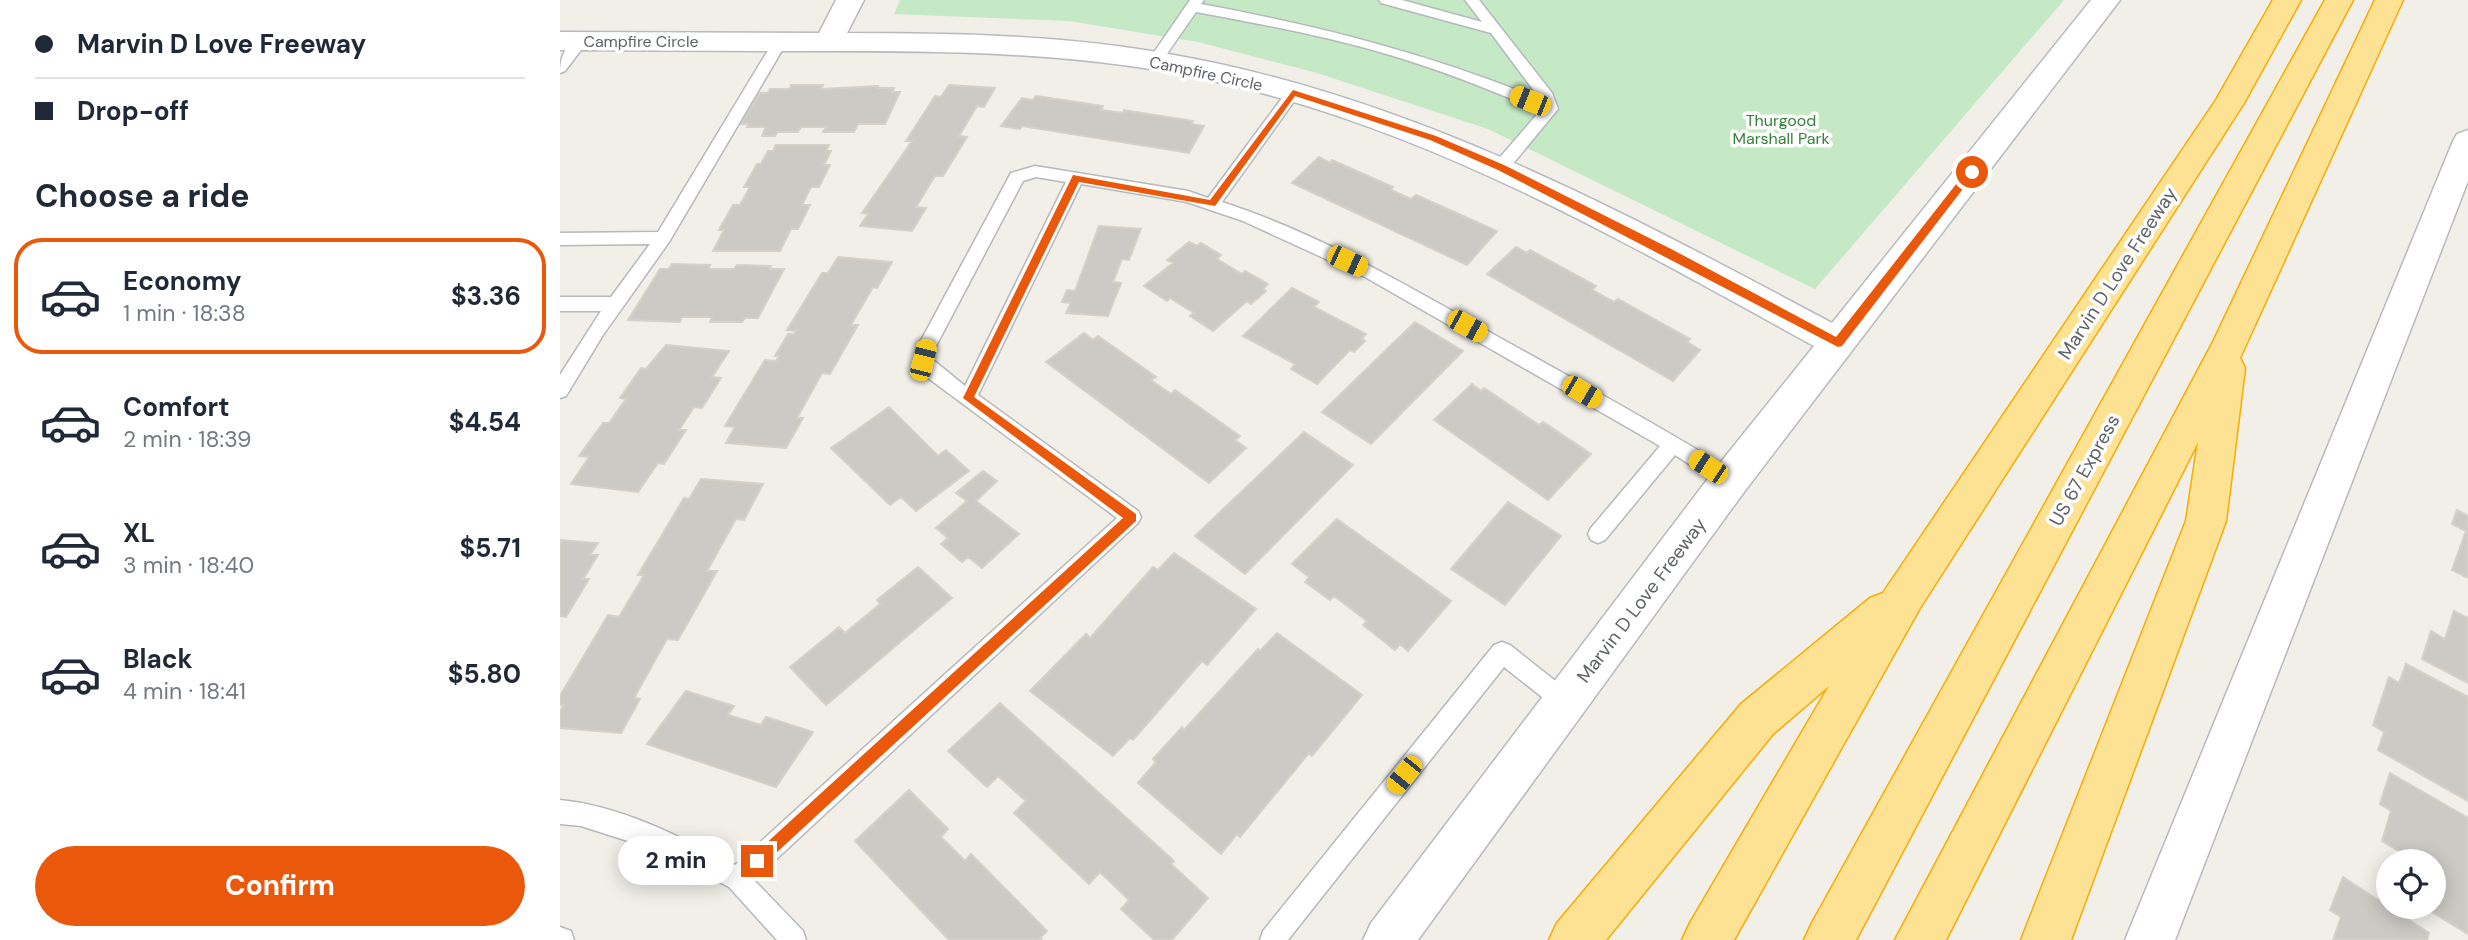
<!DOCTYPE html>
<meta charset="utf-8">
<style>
:root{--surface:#fff;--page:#f6f6f7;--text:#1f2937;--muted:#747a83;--line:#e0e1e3;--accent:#ea580c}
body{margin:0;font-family:"DM Sans",sans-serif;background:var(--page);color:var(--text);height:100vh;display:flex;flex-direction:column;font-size:26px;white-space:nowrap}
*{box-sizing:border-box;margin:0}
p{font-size:23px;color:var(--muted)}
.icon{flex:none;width:38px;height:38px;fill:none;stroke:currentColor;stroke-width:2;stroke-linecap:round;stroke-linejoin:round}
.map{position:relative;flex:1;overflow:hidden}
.side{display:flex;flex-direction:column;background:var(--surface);width:560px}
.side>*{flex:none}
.guide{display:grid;align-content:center;height:154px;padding:0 35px;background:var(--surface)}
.fabs{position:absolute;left:1816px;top:849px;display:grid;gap:14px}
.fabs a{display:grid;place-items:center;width:70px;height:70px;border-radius:50%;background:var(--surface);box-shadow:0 4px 18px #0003;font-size:35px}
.end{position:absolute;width:32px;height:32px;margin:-16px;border:9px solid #ea580c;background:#fff;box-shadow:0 0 0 4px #fff}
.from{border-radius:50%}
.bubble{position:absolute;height:49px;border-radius:24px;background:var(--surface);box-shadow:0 4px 18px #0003;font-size:23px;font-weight:700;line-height:49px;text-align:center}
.car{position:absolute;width:21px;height:42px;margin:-21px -10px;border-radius:9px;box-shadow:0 0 5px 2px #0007;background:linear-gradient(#f5c518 24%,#345 0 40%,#f5c518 0 76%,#345 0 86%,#f5c518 0)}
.guide b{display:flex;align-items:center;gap:24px;height:66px;font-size:26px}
.guide b+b{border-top:2px solid var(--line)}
.guide i{width:18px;height:18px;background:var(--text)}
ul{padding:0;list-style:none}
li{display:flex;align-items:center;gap:21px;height:116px;margin:0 14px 10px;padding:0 21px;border:4px solid transparent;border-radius:28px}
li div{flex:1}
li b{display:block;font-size:26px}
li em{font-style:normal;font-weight:700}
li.active{border-color:var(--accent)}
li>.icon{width:63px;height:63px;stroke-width:1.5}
h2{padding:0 35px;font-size:32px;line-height:84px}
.action{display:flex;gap:14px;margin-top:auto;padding:14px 35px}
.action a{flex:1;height:80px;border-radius:42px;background:var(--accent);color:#fff;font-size:28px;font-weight:700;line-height:80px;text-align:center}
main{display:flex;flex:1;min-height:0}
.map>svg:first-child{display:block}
.green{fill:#c5e8c5}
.building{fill:#cccac5;stroke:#d6d1c6;stroke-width:2}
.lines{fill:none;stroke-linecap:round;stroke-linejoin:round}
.lane-casing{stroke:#b5b8bc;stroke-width:3}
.secondary-casing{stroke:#b6babf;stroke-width:3}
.highway-casing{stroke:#f9ab00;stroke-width:3}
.lane{fill:#fff;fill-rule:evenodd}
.secondary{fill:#fff;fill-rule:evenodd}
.highway{fill:#fde293;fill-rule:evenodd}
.route{fill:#ea580c}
.labels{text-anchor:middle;stroke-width:7;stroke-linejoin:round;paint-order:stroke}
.far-street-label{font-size:16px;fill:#5f6368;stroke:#fff}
.far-park-label{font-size:16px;fill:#348238;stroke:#fff}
.street-label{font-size:19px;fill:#5f6368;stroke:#fff}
</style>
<main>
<section class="side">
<div class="guide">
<b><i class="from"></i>Marvin D Love Freeway</b>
<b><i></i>Drop-off</b>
</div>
<h2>Choose a ride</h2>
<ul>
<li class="active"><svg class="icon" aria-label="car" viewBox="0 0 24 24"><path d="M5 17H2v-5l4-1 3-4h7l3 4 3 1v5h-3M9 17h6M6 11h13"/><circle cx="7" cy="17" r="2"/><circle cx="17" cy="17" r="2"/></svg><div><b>Economy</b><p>1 min · 18:38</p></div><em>$3.36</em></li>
<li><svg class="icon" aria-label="car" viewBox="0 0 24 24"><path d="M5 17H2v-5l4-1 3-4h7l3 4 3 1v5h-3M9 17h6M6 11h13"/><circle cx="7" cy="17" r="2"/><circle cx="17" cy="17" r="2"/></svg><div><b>Comfort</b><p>2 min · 18:39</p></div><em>$4.54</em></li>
<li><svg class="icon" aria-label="car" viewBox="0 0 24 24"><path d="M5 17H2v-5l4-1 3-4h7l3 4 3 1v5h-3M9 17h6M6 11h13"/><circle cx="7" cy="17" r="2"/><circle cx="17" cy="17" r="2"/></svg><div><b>XL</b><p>3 min · 18:40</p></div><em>$5.71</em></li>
<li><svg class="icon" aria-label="car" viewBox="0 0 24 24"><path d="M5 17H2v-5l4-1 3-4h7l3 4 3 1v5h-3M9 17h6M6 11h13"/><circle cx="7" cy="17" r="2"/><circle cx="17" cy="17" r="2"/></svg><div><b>Black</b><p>4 min · 18:41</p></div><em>$5.80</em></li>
</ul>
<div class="action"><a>Confirm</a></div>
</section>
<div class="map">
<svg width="1908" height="940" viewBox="0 0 1908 940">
<rect width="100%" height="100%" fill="#f1efe8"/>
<path class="green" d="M340,0H1504L1255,289L928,129L757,73L638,42L509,21L334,14Z"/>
<path class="building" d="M231,85H263L261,89L318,86L317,88H334L332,92H340L325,124H298L294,132H263L266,127H241L238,132H217L215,136H202L206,127H187L189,124H181L200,93H208L210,89H230Z
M389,85L435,88L424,107L417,106L399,136L407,137L383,176H375L356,207L366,208L352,231L300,226L308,214L302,213L352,141H346L375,96L381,97Z
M476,96L543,106L541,110L563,113L564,110L633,121L631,124L644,126L629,153L462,126L460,129L441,126L462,98L473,100Z
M216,145H269L266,151H271L264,165H270L259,187H251L242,205H250L238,229H231L220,251H153L164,230H159L173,205H180L190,187H184L197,164H201L208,151H213Z
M759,157L770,163L772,160L833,187L831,190L851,199L856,195L937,231L907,265L732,183Z
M539,226L581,229L569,260L562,259L553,282L561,283L548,316L506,313L511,303L502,302L507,290L515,291Z
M629,242L637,246L641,243L661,255L657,259L682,274L685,271L708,284L703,289L706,291L691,304L687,301L653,331L630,316L634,313L610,298L607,301L584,286L613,263L607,260Z
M956,247L967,253L970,250L1036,286L1032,290L1054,302L1058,299L1130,339L1127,342L1140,350L1113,381L927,274Z
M278,257L332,262L317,288L313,287L291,325H298L270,374L262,373L237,418H243L226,448L166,443L175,427L165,426L205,360L216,361L219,356H215L228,334H234L236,331L227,330L262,273H268Z
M112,264L150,265L148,269H174L177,265L211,266L209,269H224L198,318H185L182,322H150L152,317H122L120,322L68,320L100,269H109Z
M732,288L759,302L754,307L806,334L802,339L805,341L794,352L790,350L757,384L731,369L735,364L683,336Z
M855,322L903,351L811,444L762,412Z
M524,333L533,340L538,336L596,377L591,380L611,394L615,390L680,436L675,440L686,448L649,483L486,362Z
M106,345L169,351L152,377L161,378L142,408L134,407L119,430H126L104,464L98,463L78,492L11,484L29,457L19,456L43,423H49L66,399L60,398L81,368L86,369Z
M912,384L921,391L924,388L979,425L983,422L1031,454L988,500L874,420Z
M329,407L378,456L386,450L409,471L356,511L341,497L330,505L271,448Z
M744,432L793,465L685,574L635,536Z
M423,471L437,481L416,501L459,534L422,568L408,557L402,562L381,544L388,538L376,528L407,501L396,493Z
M141,479L203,484L184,520L176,519L147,571H157L118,640L107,639L74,698L80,699L61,733L0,728V711L4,705H0V696L48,615L59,617L84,575H78L124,498L129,499Z
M948,502L1001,536L945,605L891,569Z
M1897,510L1908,516V578L1892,570L1906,531L1892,524Z
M777,519L891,601L848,651L840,644L835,650L803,625L807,621L774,596L770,600L745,582L749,577L732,564Z
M0,540L38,543L30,555H38L23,579H29L6,617L0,616Z
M614,553L696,609L647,665L642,661L573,740L570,738L553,756L470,691L526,634L530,638L593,567L598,570Z
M358,567L392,598L266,705L230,667L279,627L285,633L320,604L317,600Z
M1894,611L1908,618V683L1862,659L1871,631L1885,639Z
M717,633L802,695L752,756L749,753L680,837L677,834L661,854L578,783L596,762L593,759L622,727L624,730L698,649L700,651Z
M1846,664L1908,697V801L1818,750L1824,732L1813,725L1829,677L1839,683Z
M126,691L174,706L168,715L201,725L206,717L253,732L216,787L87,744Z
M440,703L614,861L611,864L648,898L612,940H594L561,909L569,900L540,872L529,884L454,813L466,801L438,776L427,787L388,751Z
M1830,773L1908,818V934L1862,906H1874V861H1855L1822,841L1831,811L1820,804Z
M349,790L388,829L381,837L405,861L411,854L487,931L480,938L482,940H389L295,841Z
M1783,877L1869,933L1867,940H1773L1781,917L1770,910Z"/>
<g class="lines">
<defs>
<path id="lane" d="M630,0H644L641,4C760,26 869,54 980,99L931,33L821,3L819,0H842L922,22L905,0H919L992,93L998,109L947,171H935L933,167L935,163L980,111C931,90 881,70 830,55C766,36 701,24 636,12L600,64H590L588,61Z
M21,37L28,41L5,71L0,73C0,58 6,42 21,37Z
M220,38L227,42L109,242L43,335L6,396L0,398V375L41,311H0V297H51L90,244L0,245V233L98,232L213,42Z
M733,88L740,93L662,202C758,233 846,285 933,334C1015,380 1097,424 1177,474L1180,480L1177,486L1170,488L1163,486L1115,455L1045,540L1038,543L1031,540L1028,534L1031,528L1100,446L805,277L683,221L627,202L521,184L418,395L578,511L581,517L578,523L194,880L243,931L246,940H217L169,887L99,851L21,826L0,824V800C62,806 120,837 175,865L557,518L364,375L354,360L358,346L451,173L475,166L628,191L648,198L728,90ZM476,177L506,182L405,386L372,359L376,346L463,181Z
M942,642L950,645L1013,695L1016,702L1013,709L1005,713L997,709L944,667L728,940H700L703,931L934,645Z
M0,927L11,931L14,940H0Z"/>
<path id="secondary" d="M276,0H304L287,33C397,33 506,35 614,55C852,97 1062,211 1272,323L1531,0H1560L1184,492L858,940H803L811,923L1156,468L1254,346C1050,234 846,115 613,73C487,50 359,51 231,51C154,51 77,50 0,50V32L259,33Z
M1908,130V181L1615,940H1565L1893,141L1897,134Z"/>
<path id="highway" d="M1713,0H1741L1684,103L1360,608L1174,940H1122L1130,923L1269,686L1213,734L1046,940H989L997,923L1181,704L1310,598L1323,593L1656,100Z
M1765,0H1793L1296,940H1244L1252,923Z
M1815,0H1843L1680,358L1685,368L1666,521L1511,940H1461L1626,521L1638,442L1386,940H1335L1654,340Z"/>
</defs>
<use href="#lane" class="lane-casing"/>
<use href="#secondary" class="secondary-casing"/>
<use href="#highway" class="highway-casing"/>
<use href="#lane" class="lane"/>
<use href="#secondary" class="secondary"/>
<use href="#highway" class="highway"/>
</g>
<path class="route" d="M733,90L876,136L944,165L1115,251L1276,337L1408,169L1416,172L1282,346L1278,347L938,170L870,140L735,96L655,206L519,182L414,397L576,514V521L202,866H192V856L563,518L403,398L513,175L650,200Z"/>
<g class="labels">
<g class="far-street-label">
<text x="81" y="47">Campfire Circle</text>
<text transform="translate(646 73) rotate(12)" y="6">Campfire Circle</text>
</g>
<g class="far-park-label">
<text x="1221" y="126">Thurgood<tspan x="1221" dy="18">Marshall Park</tspan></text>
</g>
<g class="street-label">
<text transform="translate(1557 273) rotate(-57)" y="7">Marvin D Love Freeway</text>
<text transform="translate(1524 470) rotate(-61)" y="7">US 67 Express</text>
<text transform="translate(1081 600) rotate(-53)" y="7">Marvin D Love Freeway</text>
</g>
</g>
</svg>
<div class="fabs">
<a><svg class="icon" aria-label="locate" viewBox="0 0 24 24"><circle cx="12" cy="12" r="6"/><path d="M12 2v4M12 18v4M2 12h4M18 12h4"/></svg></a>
</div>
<i class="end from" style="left:1412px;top:172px"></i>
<i class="end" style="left:197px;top:861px"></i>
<div class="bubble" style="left:58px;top:836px;width:116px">2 min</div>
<i class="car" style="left:970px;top:101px;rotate:292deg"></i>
<i class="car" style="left:787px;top:261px;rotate:115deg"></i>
<i class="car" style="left:907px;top:326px;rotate:119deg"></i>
<i class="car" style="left:363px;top:360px;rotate:14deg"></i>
<i class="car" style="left:1022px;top:392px;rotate:120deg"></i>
<i class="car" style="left:1148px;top:467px;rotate:303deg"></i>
<i class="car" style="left:844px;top:775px;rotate:219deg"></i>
</div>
</main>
